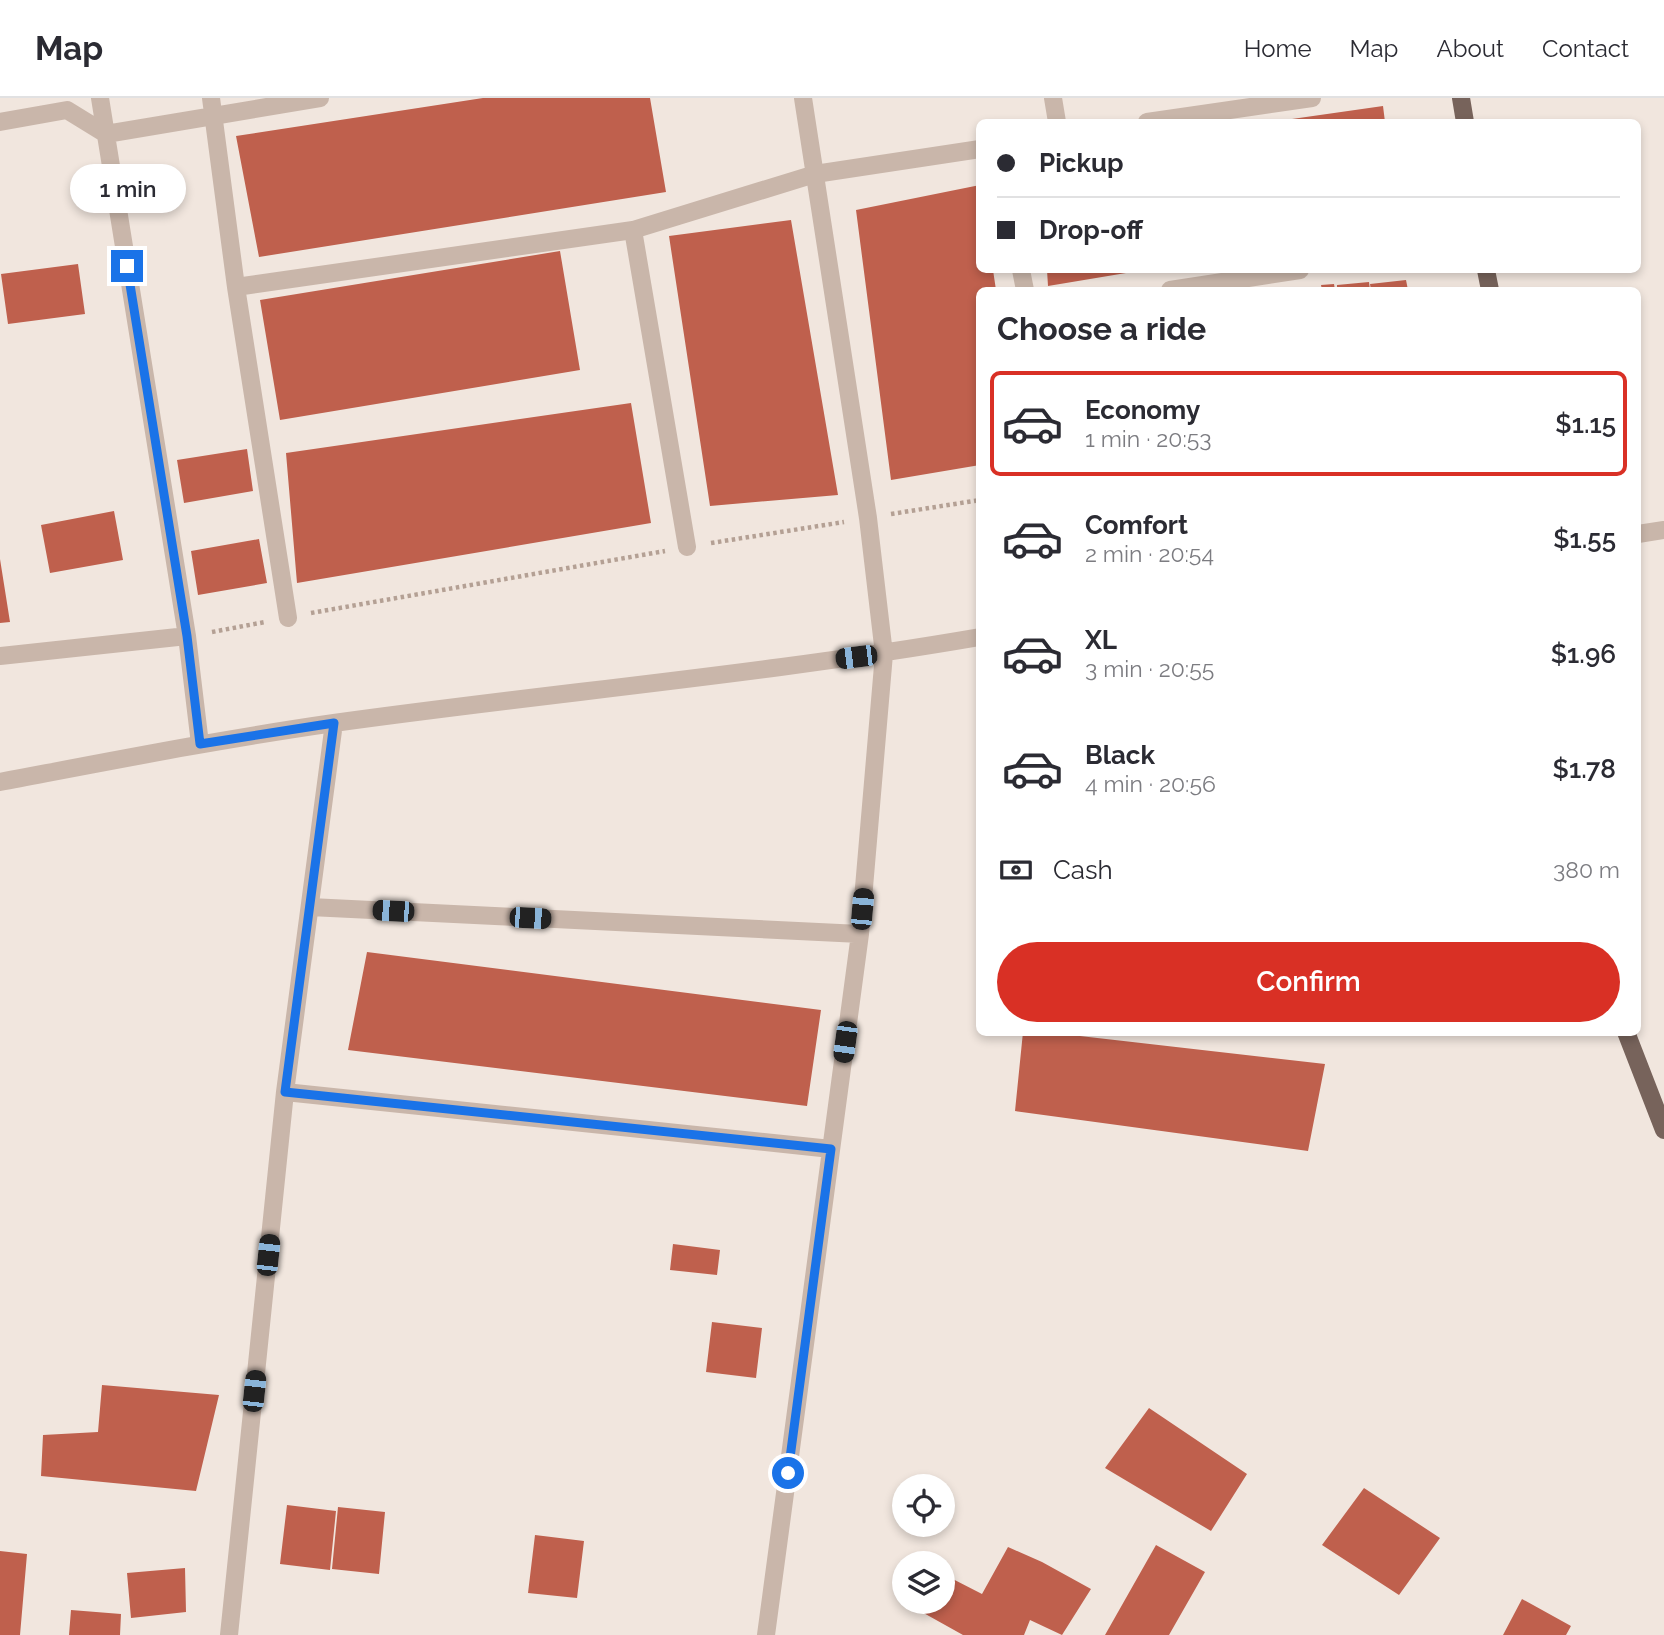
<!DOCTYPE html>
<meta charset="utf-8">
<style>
:root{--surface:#fff;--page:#f2f2f3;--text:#2b2b33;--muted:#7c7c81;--line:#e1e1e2;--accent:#d93025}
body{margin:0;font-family:Raleway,sans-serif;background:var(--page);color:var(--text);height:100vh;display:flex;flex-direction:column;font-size:26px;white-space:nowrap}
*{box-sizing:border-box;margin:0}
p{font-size:23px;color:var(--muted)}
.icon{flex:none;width:38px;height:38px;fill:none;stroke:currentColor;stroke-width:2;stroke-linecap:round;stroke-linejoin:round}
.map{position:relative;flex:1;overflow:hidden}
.sheet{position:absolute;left:976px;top:189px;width:665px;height:749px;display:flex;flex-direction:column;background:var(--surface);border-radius:10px;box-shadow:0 4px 10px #0003}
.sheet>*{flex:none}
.top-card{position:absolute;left:976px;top:21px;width:665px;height:154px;border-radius:10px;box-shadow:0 4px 10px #0003;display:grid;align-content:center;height:154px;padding:0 21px;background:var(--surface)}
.fabs{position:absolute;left:892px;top:1376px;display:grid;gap:14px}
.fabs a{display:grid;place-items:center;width:63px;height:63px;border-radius:50%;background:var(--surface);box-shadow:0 4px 10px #0003;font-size:35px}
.end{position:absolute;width:32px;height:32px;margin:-16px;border:9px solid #1a73e8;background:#fff;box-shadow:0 0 0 4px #fff}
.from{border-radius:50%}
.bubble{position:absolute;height:49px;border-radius:24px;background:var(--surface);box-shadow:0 4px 10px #0003;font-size:23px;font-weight:600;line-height:49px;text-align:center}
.car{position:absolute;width:21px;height:42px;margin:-21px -10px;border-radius:9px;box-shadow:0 0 5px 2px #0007;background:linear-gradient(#222 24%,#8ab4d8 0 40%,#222 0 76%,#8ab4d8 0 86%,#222 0)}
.top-card b{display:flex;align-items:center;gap:24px;height:66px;font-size:26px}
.top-card b+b{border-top:2px solid var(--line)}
.top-card i{width:18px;height:18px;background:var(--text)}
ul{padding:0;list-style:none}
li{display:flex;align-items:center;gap:21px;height:105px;margin:0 14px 10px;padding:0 7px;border:4px solid transparent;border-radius:10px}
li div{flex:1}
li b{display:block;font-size:26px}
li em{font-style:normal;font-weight:600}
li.on{border-color:var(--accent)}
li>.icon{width:63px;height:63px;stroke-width:1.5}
h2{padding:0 21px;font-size:32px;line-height:84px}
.pay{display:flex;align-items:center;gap:18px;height:77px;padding:0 21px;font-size:26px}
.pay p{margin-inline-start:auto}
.button{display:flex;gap:14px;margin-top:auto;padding:14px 21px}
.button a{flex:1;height:80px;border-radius:42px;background:var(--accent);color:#fff;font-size:28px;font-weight:600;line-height:80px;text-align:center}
header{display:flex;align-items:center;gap:42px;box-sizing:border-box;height:98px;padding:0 35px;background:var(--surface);border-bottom:2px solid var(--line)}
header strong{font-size:33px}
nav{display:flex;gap:38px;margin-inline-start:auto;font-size:24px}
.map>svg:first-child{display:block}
.building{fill:#bf604d}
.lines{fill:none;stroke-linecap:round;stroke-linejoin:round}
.path{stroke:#b4a094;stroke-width:4.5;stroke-dasharray:3.5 3.5;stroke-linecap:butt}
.street{stroke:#c9b6aa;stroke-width:18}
.primary{stroke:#77635b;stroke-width:18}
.route{stroke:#1a73e8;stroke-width:9}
</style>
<header>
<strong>Map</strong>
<nav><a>Home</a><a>Map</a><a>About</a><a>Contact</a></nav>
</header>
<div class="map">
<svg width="1664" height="1537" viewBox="0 0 1664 1537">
<rect width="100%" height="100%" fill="#f1e6de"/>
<path class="building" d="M483,0H650L666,94L259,159L236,38Z
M1383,8L1385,24H1278V23Z
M980,87V172H993L996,192H980V367L891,382L856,112Z
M791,122L838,397L710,408L669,138Z
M560,153L580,272L280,322L260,202Z
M78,166L85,216L8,226L1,176Z
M1047,172H1137L1138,173L1048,188Z
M1406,182L1408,192H1371L1370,186Z
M1369,184L1370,192H1337V187Z
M1334,186L1335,192H1322L1321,187Z
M631,305L651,425L297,485L286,355Z
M247,351L253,393L184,405L177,362Z
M114,413L123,462L50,475L41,427Z
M259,441L267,485L198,497L191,453Z
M0,461L10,524L0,525Z
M367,854L821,912L807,1008L348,952Z
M1023,934H1045L1325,966L1308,1053L1015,1013Z
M673,1146L720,1152L717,1177L670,1172Z
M712,1224L762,1230L756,1280L706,1274Z
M102,1287L219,1297L196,1393L41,1378L43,1337L98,1334Z
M1149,1310L1247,1376L1211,1433L1105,1370Z
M1364,1390L1440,1440L1399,1497L1322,1447Z
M287,1407L336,1413L330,1472L280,1466Z
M338,1409L385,1414L379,1476L332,1471Z
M535,1437L584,1443L577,1500L528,1495Z
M1156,1447L1205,1474L1169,1537H1105Z
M1008,1449L1042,1464L1091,1491L1062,1537L1030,1522L1024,1537H963L920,1513L925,1503H943V1476L982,1496Z
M0,1453L27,1456L20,1537H0Z
M185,1470L186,1514L131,1520L127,1475Z
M1522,1501L1571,1528L1566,1537H1503Z
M71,1512L121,1516L120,1537H69Z"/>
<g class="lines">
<path class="path" d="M891,416L980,402
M711,445L844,424
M311,515L665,453
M212,534L265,524"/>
<path class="street" d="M100,0L187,538L200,646
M211,0L236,189L288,520
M1053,0L1057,24
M0,24L67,12L106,36L320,0
M1147,24L1312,0
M633,132L687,449
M1021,172L1025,192
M236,189L633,132L815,76L980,51
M1170,192L1300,172
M1638,436L1664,432
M0,558L187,538
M0,684C111,663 222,641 334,625C549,595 766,576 980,539
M310,809L860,836
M285,994L831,1051
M229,1537L285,994L334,625
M766,1537L860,836L884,556L868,420L803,0"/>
<path class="primary" d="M1461,0L1465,24
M1486,172L1490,192
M1626,934L1664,1032"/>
</g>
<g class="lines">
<path class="route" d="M127,168L187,538L200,646L334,625L285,994L831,1051L788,1375"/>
</g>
</svg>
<div class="fabs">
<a><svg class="icon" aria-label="locate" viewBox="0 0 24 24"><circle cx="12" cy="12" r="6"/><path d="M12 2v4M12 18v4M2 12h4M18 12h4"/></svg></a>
<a><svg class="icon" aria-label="layers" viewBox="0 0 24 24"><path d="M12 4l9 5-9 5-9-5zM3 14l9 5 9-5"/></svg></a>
</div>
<i class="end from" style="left:788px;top:1375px"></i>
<i class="end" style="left:127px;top:168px"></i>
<div class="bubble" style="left:70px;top:66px;width:116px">1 min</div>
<i class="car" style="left:856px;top:559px;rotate:263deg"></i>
<i class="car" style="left:862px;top:811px;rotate:5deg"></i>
<i class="car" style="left:393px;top:813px;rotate:273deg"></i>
<i class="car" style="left:530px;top:820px;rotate:93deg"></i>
<i class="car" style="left:845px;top:944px;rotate:188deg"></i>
<i class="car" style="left:268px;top:1157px;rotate:6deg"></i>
<i class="car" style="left:254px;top:1293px;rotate:6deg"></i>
<div class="top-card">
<b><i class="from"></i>Pickup</b>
<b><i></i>Drop-off</b>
</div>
<section class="sheet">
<h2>Choose a ride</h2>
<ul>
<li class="on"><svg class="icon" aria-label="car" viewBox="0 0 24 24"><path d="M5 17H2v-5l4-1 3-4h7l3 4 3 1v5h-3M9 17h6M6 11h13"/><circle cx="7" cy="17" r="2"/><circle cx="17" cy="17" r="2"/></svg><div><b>Economy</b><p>1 min · 20:53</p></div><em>$1.15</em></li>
<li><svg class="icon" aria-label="car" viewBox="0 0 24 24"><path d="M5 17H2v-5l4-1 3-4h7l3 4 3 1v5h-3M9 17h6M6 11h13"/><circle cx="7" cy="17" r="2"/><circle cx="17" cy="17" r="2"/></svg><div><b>Comfort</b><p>2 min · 20:54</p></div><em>$1.55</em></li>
<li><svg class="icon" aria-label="car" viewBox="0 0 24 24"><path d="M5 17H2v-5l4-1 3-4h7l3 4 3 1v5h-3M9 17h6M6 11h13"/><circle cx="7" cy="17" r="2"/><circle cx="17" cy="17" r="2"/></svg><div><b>XL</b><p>3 min · 20:55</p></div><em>$1.96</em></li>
<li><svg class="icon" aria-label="car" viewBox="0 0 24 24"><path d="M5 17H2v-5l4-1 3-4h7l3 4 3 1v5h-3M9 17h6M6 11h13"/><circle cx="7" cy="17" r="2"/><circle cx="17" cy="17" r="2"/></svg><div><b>Black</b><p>4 min · 20:56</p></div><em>$1.78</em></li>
</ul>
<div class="pay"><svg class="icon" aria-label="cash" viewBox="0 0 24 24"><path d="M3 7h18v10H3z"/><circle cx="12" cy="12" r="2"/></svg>Cash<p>380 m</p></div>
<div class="button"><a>Confirm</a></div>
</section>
</div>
